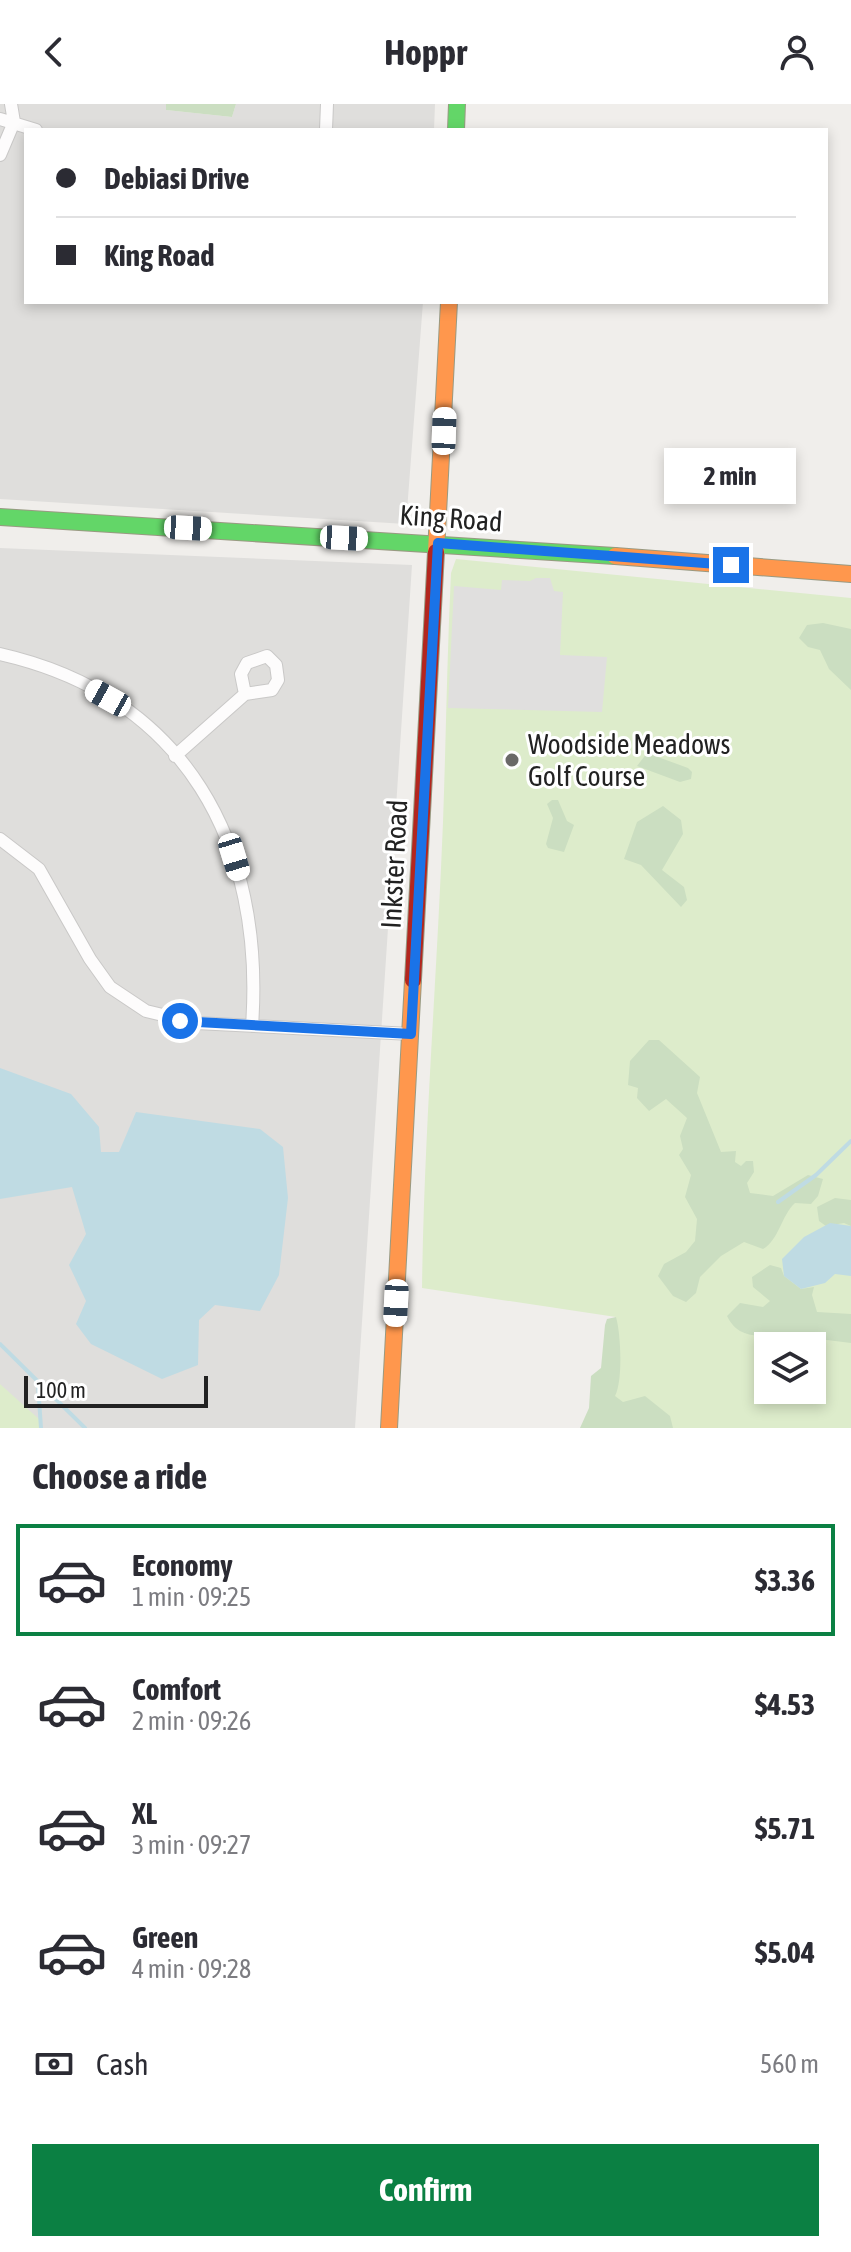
<!DOCTYPE html>
<meta charset="utf-8">
<style>
:root{--surface:#fff;--page:#f7f7f7;--text:#2b2b33;--muted:#7c7c81;--line:#e1e1e2;--accent:#0b8043}
body{margin:0;font-family:"Asap Condensed",sans-serif;background:var(--page);color:var(--text);height:100vh;display:flex;flex-direction:column;font-size:30px;white-space:nowrap}
*{box-sizing:border-box;margin:0}
p{font-size:26px;color:var(--muted)}
.icon{flex:none;width:44px;height:44px;fill:none;stroke:currentColor;stroke-width:2;stroke-linecap:round;stroke-linejoin:round}
.map{position:relative;height:1324px;overflow:hidden}
.details{display:flex;flex-direction:column;background:var(--surface);flex:1}
.details>*{flex:none}
.top-card{position:absolute;left:24px;top:24px;width:804px;height:176px;border-radius:0px;box-shadow:0 4px 12px #0003;display:grid;align-content:center;height:176px;padding:0 32px;background:var(--surface)}
.fabs{position:absolute;left:754px;top:1228px;display:grid;gap:16px}
.fabs a{display:grid;place-items:center;width:72px;height:72px;border-radius:0px;background:var(--surface);box-shadow:0 4px 12px #0003;font-size:40px}
.scale{position:absolute;left:24px;bottom:20px;width:184px;box-sizing:border-box;padding-left:8px;border:4px solid #222;border-top:0;font-size:22px;line-height:28px;white-space:nowrap;color:#222;-webkit-text-stroke:6px #fff;paint-order:stroke}
.end{position:absolute;width:36px;height:36px;margin:-18px;border:10px solid #1a73e8;background:#fff;box-shadow:0 0 0 4px #fff}
.from{border-radius:50%}
.bubble{position:absolute;height:56px;border-radius:0px;background:var(--surface);box-shadow:0 4px 12px #0003;font-size:26px;font-weight:700;line-height:56px;text-align:center}
.car{position:absolute;width:24px;height:48px;margin:-24px -12px;border-radius:10px;box-shadow:0 0 6px 2px #0007;background:linear-gradient(#fff 24%,#345 0 40%,#fff 0 76%,#345 0 86%,#fff 0)}
.top-card b{display:flex;align-items:center;gap:28px;height:76px;font-size:30px}
.top-card b+b{border-top:2px solid var(--line)}
.top-card i{width:20px;height:20px;background:var(--text)}
ul{padding:0;list-style:none}
li{display:flex;align-items:center;gap:24px;height:112px;margin:0 16px 12px;padding:0 16px;border:4px solid transparent;border-radius:0px}
li div{flex:1}
li b{display:block;font-size:30px}
li em{font-style:normal;font-weight:700}
li.current{border-color:var(--accent)}
li>.icon{width:72px;height:72px;stroke-width:1.5}
h2{padding:0 32px;font-size:36px;line-height:96px}
.pay{display:flex;align-items:center;gap:20px;height:88px;padding:0 32px;font-size:30px}
.pay p{margin-inline-start:auto}
.cta{display:flex;gap:16px;margin-top:auto;padding:16px 32px}
.cta a{flex:1;height:92px;border-radius:0px;background:var(--accent);color:#fff;font-size:32px;font-weight:700;line-height:92px;text-align:center}
header{display:flex;justify-content:space-between;align-items:center;height:104px;padding:0 32px;background:var(--surface);font-size:36px;font-weight:700}
.map>svg:first-child{display:block}
.residential{fill:#dfdedc}
.grass{fill:#ddeccb;fill-rule:evenodd}
.forest{fill:#cbdec1}
.parking{fill:#e0dfde}
.water{fill:#bfdbe3}
.lines{fill:none;stroke-linecap:round;stroke-linejoin:round}
.stream{stroke:#bfdbe3;stroke-width:4}
.street-casing{stroke:#c9c8c7;stroke-width:14}
.fast-casing{stroke:#999a82;stroke-width:18}
.slow-casing{stroke:#999a82;stroke-width:18}
.jam-casing{stroke:#999a82;stroke-width:18}
.street{stroke:#fdfcfc;stroke-width:12}
.fast{stroke:#63d668;stroke-width:16}
.slow{stroke:#ff974d;stroke-width:16}
.jam{stroke:#b3261e;stroke-width:16}
.route{stroke:#1a73e8;stroke-width:10}
.poi-dot{fill:#6a6968;stroke:#fff;stroke-width:3}
.labels{text-anchor:middle;stroke-width:6;stroke-linejoin:round;paint-order:stroke}
.street-label{font-size:28px;fill:#222;stroke:#fff}
.poi-label{font-size:28px;fill:#222;stroke:#fff;text-anchor:start}
</style>
<header><svg class="icon" aria-label="back" viewBox="0 0 24 24"><path d="M15 5l-7 7 7 7"/></svg>Hoppr<svg class="icon" aria-label="person" viewBox="0 0 24 24"><circle cx="12" cy="8" r="4"/><path d="M4 21q1-7 8-7t8 7"/></svg></header>
<div class="map">
<svg width="851" height="1324" viewBox="0 0 851 1324">
<rect width="100%" height="100%" fill="#f0eeeb"/>
<path class="residential" d="M0,0H166V6L232,13L236,0H435L434,26H26V198H423L406,420L0,395Z
M0,444L412,461L355,1324H0Z"/>
<path class="grass" d="M456,455L851,494V1324H602L616,1213L422,1184C424,1028 437,873 443,718C446,635 447,552 451,469ZM768,1242H812V1286H768Z
M0,1280L40,1316V1324H0Z"/>
<path class="forest" d="M166,0H236L232,13L166,6Z
M823,519L851,525V586L829,565L820,546L808,543L799,534L807,521Z
M647,649L688,664L692,668L691,675L680,678L637,662Z
M552,696H558L567,717L574,721L564,748L548,744L546,740L553,714L547,700Z
M663,702L681,716L683,730L662,766L684,783L687,796L681,803L641,761L624,755L637,718Z
M649,936H659L700,973L697,989L721,1048L736,1047L735,1058L741,1062L746,1057H753L754,1068L747,1079L750,1089L773,1092L808,1071L823,1075L818,1092L811,1100L795,1099C781,1112 779,1136 763,1145L744,1138L721,1152L700,1173L696,1189L686,1198L673,1192L658,1172L664,1160L686,1148L695,1137L697,1115L685,1093L691,1071L679,1051L683,1045L680,1032L687,1014L666,995L649,1007L637,994L638,984L628,981L630,957Z
M835,1094L851,1096V1122L844,1119L826,1122L819,1117L817,1103Z
M770,1161L781,1164L784,1172L801,1185L814,1183L812,1191L817,1208L851,1210V1239L819,1235L770,1242L767,1233C748,1231 736,1230 727,1212L740,1199L763,1203L770,1197L753,1183L752,1173Z
M616,1213C621,1230 623,1277 615,1292L623,1298L645,1292L670,1312L673,1324H580L589,1304L591,1272L601,1264L605,1221L607,1215Z"/>
<path class="parking" d="M536,474H550L554,487L563,488L560,551L607,553L602,608L448,604L454,482L501,486L502,476L530,477Z"/>
<path class="water" d="M0,964L71,990L99,1023L101,1048H119L136,1008L260,1025L283,1043L288,1094L279,1171L260,1207L215,1201L199,1216L198,1261L162,1275L91,1240L76,1220L86,1197L69,1161L86,1130L72,1083L0,1095Z
M830,1119L851,1122V1172L835,1170L825,1179L801,1185L784,1172L782,1155L804,1133Z"/>
<g class="lines">
<path class="stream" d="M778,1098L816,1071L851,1037
M0,1240L85,1324
M38,1281L41,1324"/>
<defs>
<path id="street" d="M11,0L14,18
M0,15L36,26
M326,26L327,0
M0,51L14,18
M0,550C186,592 265,741 252,922
M175,652L245,590L272,586L278,576L276,561L267,552L247,559L241,570L245,590
M0,735L39,765L90,855L110,883L146,907L196,919L411,930"/>
<path id="fast" d="M456,26L457,0
M0,413L615,452"/>
<path id="slow" d="M436,448L449,198
M615,452L851,470
M389,1324L413,876"/>
<path id="jam" d="M413,876L436,448"/>
</defs>
<use href="#street" class="street-casing"/>
<use href="#fast" class="fast-casing"/>
<use href="#slow" class="slow-casing"/>
<use href="#jam" class="jam-casing"/>
<use href="#street" class="street"/>
<use href="#fast" class="fast"/>
<use href="#slow" class="slow"/>
<use href="#jam" class="jam"/>
</g>
<g class="lines">
<path class="route" d="M180,917L411,930L438,439L731,461"/>
</g>
<circle class="poi-dot" cx="512" cy="656" r="8"/>
<g class="labels">
<g class="street-label">
<text transform="translate(451 414) rotate(4)" y="10">King Road</text>
<text transform="translate(394 760) rotate(-87)" y="10">Inkster Road</text>
</g>
<g class="poi-label">
<text x="528" y="650">Woodside Meadows<tspan x="528" dy="32">Golf Course</tspan></text>
</g>
</g>
</svg>
<div class="fabs">
<a><svg class="icon" aria-label="layers" viewBox="0 0 24 24"><path d="M12 4l9 5-9 5-9-5zM3 14l9 5 9-5"/></svg></a>
</div>
<div class="scale">100 m</div>
<i class="end from" style="left:180px;top:917px"></i>
<i class="end" style="left:731px;top:461px"></i>
<div class="bubble" style="left:664px;top:344px;width:132px">2 min</div>
<i class="car" style="left:444px;top:327px;rotate:2deg"></i>
<i class="car" style="left:188px;top:424px;rotate:93deg"></i>
<i class="car" style="left:344px;top:434px;rotate:93deg"></i>
<i class="car" style="left:108px;top:594px;rotate:299deg"></i>
<i class="car" style="left:234px;top:753px;rotate:163deg"></i>
<i class="car" style="left:396px;top:1199px;rotate:183deg"></i>
<div class="top-card">
<b><i class="from"></i>Debiasi Drive</b>
<b><i></i>King Road</b>
</div>
</div>
<section class="details">
<h2>Choose a ride</h2>
<ul>
<li class="current"><svg class="icon" aria-label="car" viewBox="0 0 24 24"><path d="M5 17H2v-5l4-1 3-4h7l3 4 3 1v5h-3M9 17h6M6 11h13"/><circle cx="7" cy="17" r="2"/><circle cx="17" cy="17" r="2"/></svg><div><b>Economy</b><p>1 min · 09:25</p></div><em>$3.36</em></li>
<li><svg class="icon" aria-label="car" viewBox="0 0 24 24"><path d="M5 17H2v-5l4-1 3-4h7l3 4 3 1v5h-3M9 17h6M6 11h13"/><circle cx="7" cy="17" r="2"/><circle cx="17" cy="17" r="2"/></svg><div><b>Comfort</b><p>2 min · 09:26</p></div><em>$4.53</em></li>
<li><svg class="icon" aria-label="car" viewBox="0 0 24 24"><path d="M5 17H2v-5l4-1 3-4h7l3 4 3 1v5h-3M9 17h6M6 11h13"/><circle cx="7" cy="17" r="2"/><circle cx="17" cy="17" r="2"/></svg><div><b>XL</b><p>3 min · 09:27</p></div><em>$5.71</em></li>
<li><svg class="icon" aria-label="car" viewBox="0 0 24 24"><path d="M5 17H2v-5l4-1 3-4h7l3 4 3 1v5h-3M9 17h6M6 11h13"/><circle cx="7" cy="17" r="2"/><circle cx="17" cy="17" r="2"/></svg><div><b>Green</b><p>4 min · 09:28</p></div><em>$5.04</em></li>
</ul>
<div class="pay"><svg class="icon" aria-label="cash" viewBox="0 0 24 24"><path d="M3 7h18v10H3z"/><circle cx="12" cy="12" r="2"/></svg>Cash<p>560 m</p></div>
<div class="cta"><a>Confirm</a></div>
</section>
